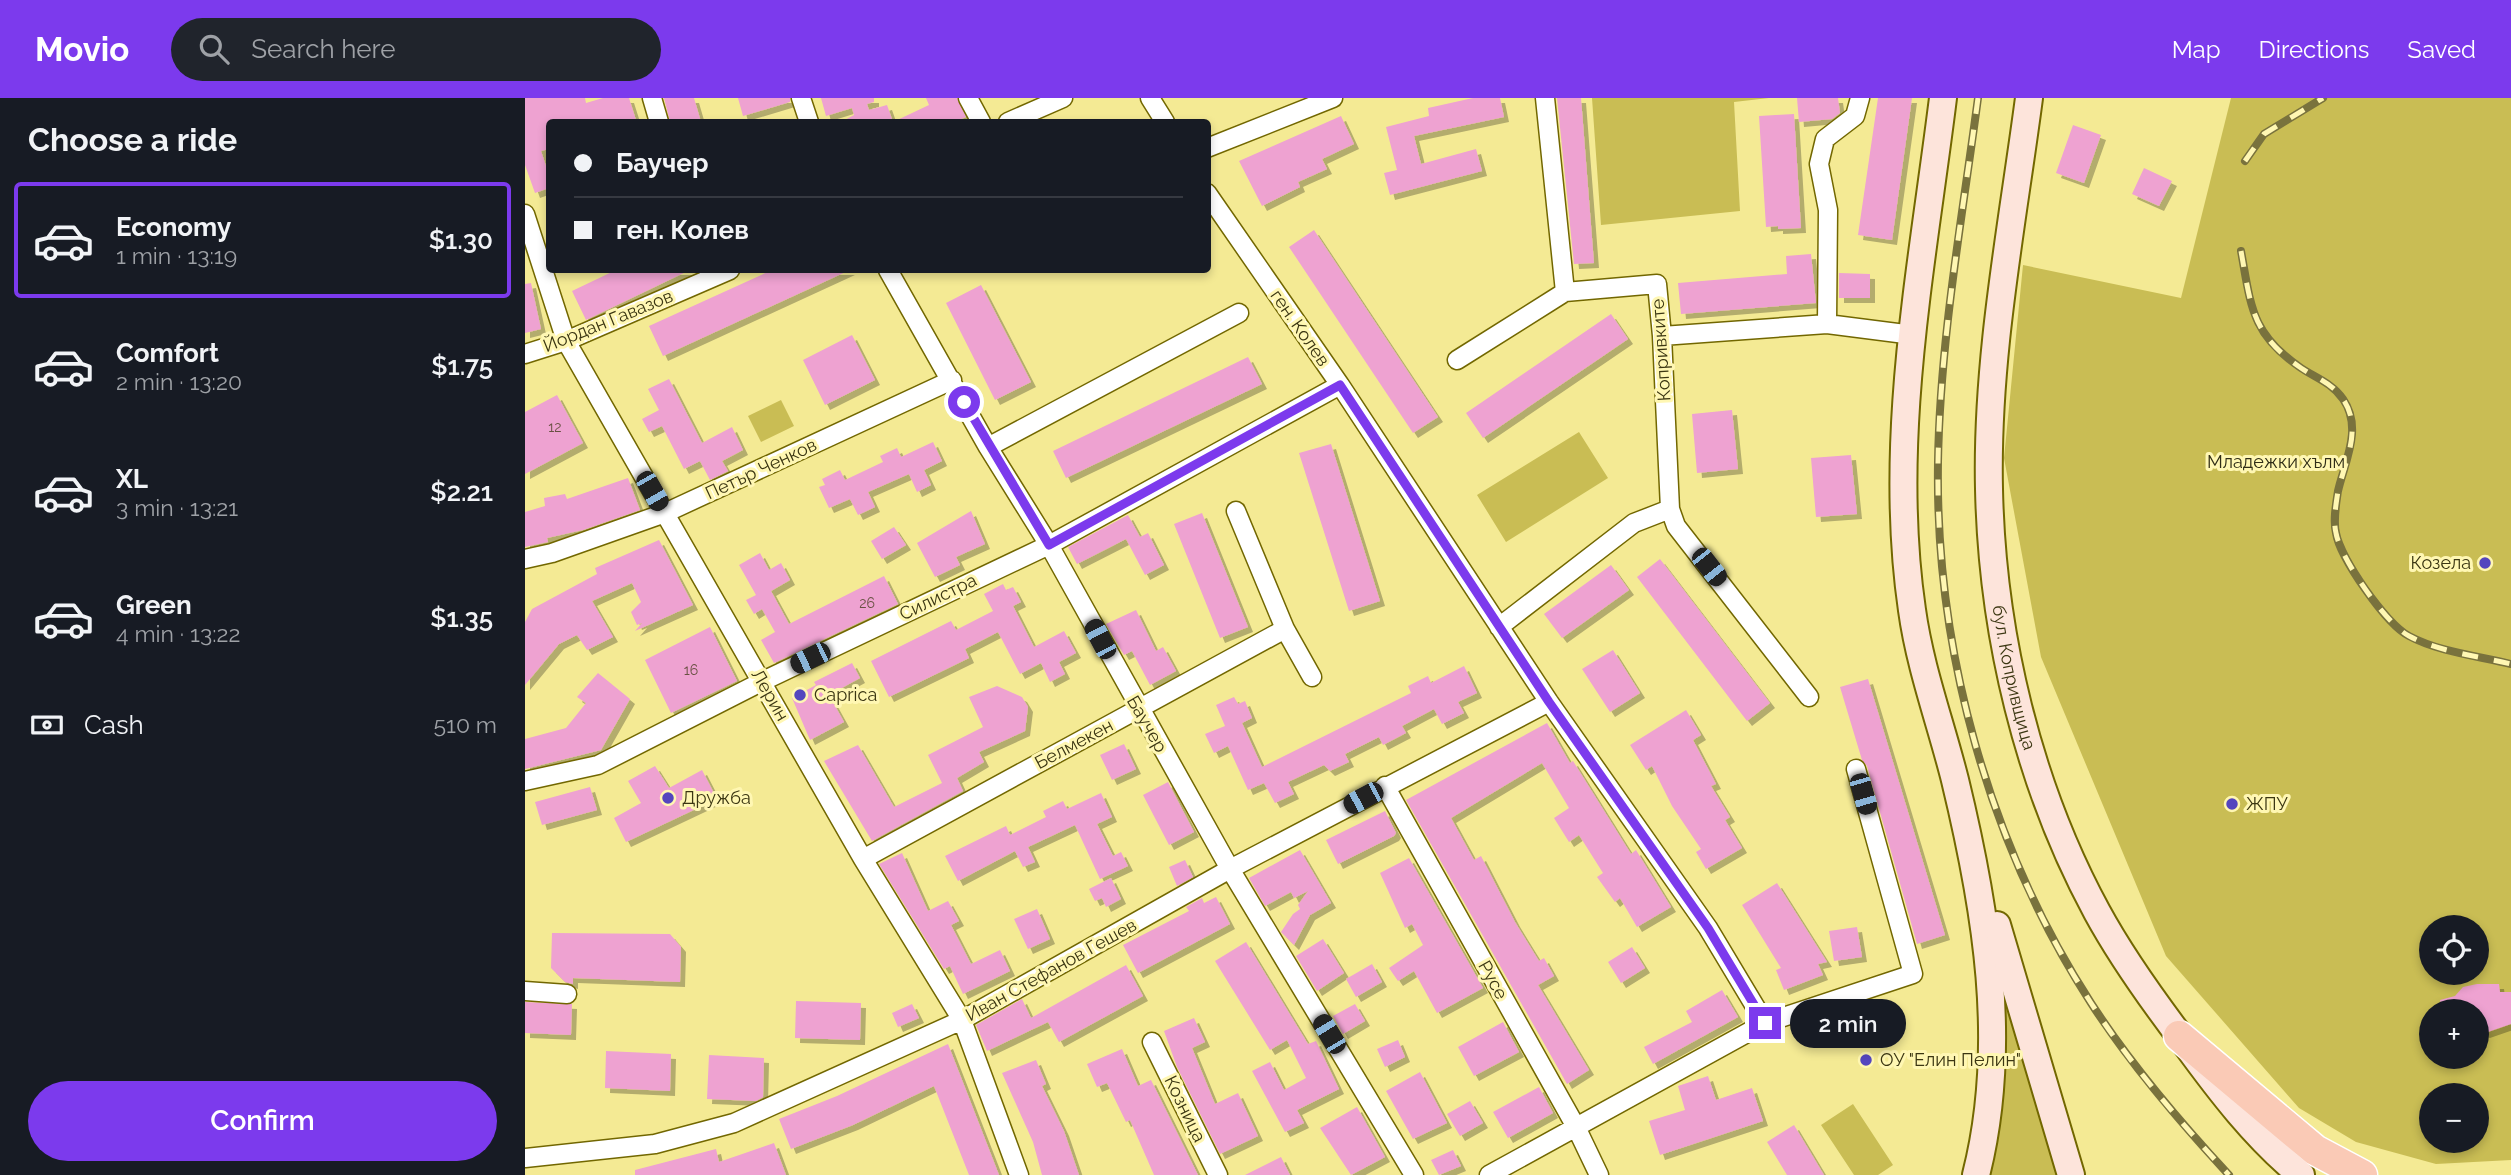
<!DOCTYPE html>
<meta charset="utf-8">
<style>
:root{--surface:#171b24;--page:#20242c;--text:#f1f3f6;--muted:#9ea1a6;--line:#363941;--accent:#7c3aed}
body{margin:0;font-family:Raleway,sans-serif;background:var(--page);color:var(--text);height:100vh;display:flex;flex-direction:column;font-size:26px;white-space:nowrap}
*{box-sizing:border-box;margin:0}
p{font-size:23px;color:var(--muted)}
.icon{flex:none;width:38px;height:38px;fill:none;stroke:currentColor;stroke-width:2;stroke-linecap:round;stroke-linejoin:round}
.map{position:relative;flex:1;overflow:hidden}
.details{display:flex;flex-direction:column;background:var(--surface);width:525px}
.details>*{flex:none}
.banner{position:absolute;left:21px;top:21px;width:665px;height:154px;border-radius:7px;box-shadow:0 4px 10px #0003;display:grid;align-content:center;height:154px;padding:0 28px;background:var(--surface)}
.controls{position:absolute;left:1894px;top:817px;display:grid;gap:14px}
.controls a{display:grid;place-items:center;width:70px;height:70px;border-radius:50%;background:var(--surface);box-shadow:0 4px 10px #0003;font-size:35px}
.end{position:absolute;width:32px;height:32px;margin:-16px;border:9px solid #7c3aed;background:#fff;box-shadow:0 0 0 4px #fff}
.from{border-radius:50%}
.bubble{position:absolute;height:49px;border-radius:24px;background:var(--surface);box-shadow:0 4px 10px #0003;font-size:23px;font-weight:600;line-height:49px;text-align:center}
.car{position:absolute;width:21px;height:42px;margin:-21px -10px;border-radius:9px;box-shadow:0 0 5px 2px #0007;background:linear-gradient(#222 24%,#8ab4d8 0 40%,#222 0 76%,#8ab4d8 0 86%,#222 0)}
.banner b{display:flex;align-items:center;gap:24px;height:66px;font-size:26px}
.banner b+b{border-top:2px solid var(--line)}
.banner i{width:18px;height:18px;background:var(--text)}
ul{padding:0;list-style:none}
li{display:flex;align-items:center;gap:21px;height:116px;margin:0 14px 10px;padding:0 14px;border:4px solid transparent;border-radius:7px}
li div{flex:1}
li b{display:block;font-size:26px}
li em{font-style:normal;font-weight:600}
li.on{border-color:var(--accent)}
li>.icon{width:63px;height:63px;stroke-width:1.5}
h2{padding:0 28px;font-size:32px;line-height:84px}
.pay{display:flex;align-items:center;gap:18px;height:77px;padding:0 28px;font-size:26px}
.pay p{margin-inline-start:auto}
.action{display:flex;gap:14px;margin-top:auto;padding:14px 28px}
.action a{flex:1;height:80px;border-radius:42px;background:var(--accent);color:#fff;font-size:28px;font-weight:600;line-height:80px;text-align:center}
header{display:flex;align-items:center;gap:42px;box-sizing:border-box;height:98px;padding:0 35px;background:var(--accent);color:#fff}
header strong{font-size:33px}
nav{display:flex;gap:38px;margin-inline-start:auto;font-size:24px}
.search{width:490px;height:63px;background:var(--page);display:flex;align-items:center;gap:18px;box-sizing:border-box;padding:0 24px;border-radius:38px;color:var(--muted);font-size:26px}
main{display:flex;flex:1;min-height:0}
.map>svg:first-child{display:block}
.green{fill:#c9bd54;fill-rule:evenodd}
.building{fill:#eea2d1;filter:url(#shadow)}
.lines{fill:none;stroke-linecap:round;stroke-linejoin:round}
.street-casing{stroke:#726700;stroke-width:21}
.secondary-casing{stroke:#726700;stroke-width:30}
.primary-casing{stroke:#fff;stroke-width:33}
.street{stroke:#fff;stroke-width:18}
.secondary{stroke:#fde4db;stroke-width:26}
.primary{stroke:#facab6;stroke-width:30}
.rail-casing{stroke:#79723d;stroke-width:8}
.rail{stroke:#fff7b3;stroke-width:5;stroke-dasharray:16;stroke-linecap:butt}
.route{stroke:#7c3aed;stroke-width:9}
.poi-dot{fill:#5446be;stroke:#fff7b3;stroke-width:2.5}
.labels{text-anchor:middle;stroke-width:6;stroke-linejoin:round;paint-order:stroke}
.number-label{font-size:14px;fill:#685142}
.street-label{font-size:18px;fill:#3b3612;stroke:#fff7b3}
.park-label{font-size:18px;fill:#302d17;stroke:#fff7b3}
.poi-label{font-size:18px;fill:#3b3612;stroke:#fff7b3;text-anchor:start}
</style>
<header>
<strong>Movio</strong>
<div class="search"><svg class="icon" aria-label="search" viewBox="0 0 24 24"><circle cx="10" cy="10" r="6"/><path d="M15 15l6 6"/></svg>Search here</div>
<nav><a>Map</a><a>Directions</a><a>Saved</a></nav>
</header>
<main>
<section class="details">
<h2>Choose a ride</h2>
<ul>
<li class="on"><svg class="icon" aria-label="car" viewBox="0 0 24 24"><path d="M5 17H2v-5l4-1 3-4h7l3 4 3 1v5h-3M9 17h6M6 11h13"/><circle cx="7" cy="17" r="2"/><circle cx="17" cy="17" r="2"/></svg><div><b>Economy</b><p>1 min · 13:19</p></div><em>$1.30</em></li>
<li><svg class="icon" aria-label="car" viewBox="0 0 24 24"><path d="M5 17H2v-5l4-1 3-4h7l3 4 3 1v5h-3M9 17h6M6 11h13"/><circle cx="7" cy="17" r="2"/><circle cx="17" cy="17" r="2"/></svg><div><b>Comfort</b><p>2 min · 13:20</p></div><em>$1.75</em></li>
<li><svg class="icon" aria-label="car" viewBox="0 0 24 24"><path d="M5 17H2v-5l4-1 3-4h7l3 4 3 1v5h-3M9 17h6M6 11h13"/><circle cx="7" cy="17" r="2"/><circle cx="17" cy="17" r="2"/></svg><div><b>XL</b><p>3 min · 13:21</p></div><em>$2.21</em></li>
<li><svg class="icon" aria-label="car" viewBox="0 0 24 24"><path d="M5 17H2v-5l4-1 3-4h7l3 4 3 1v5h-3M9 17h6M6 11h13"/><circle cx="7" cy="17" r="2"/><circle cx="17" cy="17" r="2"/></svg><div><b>Green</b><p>4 min · 13:22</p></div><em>$1.35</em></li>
</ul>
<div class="pay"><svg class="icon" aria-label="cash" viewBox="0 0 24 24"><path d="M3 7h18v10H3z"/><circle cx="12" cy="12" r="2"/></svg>Cash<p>510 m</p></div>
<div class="action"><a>Confirm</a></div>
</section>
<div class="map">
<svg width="1986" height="1077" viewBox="0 0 1986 1077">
<defs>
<filter id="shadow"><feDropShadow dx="5" dy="5" stdDeviation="0" flood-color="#0004"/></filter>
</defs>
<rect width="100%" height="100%" fill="#f4ea94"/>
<path class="green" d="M1067,0H1244L1209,4L1215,113L1076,127Z
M1706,0H1986V1062L1911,1066L1831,1044L1774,1010L1641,858L1516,559L1479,360L1498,167L1656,200ZM1906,830H1951V875H1906ZM1906,914H1951V959H1906ZM1906,998H1951V1043H1906Z
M256,302L269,328L236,344L223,318Z
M1054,334L1083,380L981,444L952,397Z
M1478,887L1533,1077H1465L1475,1030Z
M1328,1006L1368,1067L1353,1077H1329L1296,1027Z"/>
<path class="building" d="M0,0H60L61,5L78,0H104L111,22L24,24V51L16,53L24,77V90L10,95L0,67Z
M139,0H169L176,24H145Z
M213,0H265V4L218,18Z
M296,0H349V4L342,6L344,12L362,7L368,24L404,7L401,0H432L441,19L429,24H316L329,17L327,10L301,18Z
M948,0H975L979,19L889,38L896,66L951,51L957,73L865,97L859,75L872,72L861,29L904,18L903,10Z
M1032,0H1056L1069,165L1049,166Z
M1272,0H1313L1315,15L1307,21L1274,24Z
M1353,0H1387L1367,142L1333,137Z
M1269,16L1276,130L1253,131V128L1241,129L1234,18Z
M816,18L829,46L797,61L802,71L773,84L775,89L737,108L714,63Z
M1548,27L1576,37L1559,85L1531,75Z
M1619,70L1647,83L1634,108L1607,96Z
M789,132L913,319L888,335L764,149Z
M1286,156L1291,205L1156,216L1153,185L1262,176L1261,158Z
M91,172H165L61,222L47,193Z
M247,172H325L138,258L124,228Z
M1314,175L1345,176V200H1314Z
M6,185L16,231L0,235V186Z
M456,187L506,284L470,302L421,205Z
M1086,216L1103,241L958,340L941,315Z
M327,237L350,282L300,307L278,262Z
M723,259L737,286L541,380L528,353Z
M144,281L177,345L207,329L218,352L197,363L203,373L185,382L175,363L159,371L137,328L124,334L117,321L134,312L123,291Z
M32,297L58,345L0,376V314Z
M1207,312L1213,371L1172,375L1167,316Z
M408,344L417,363L399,372L406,387L392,394L384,376L343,394L350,409L333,417L325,401L304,410L294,389L300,387L297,381L315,372L320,382L358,364L355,358L372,350L376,359Z
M806,346L855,503L824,513L774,355Z
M1326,357L1332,416L1291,419L1286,360Z
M103,380L115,412L58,432L22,440L23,444L0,449V414L20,408L19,400L40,396L42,401Z
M446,413L460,446L431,459L435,467L410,479L392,445Z
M677,415L723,529L695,540L649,426Z
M603,417L615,439L623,435L639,467L620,477L601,441L552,466L543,449Z
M369,429L381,447L357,461L346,443Z
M134,442L168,507L110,533L117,525L112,527L106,514L116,504L107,485L67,503L88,539L62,552L52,537L34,546L0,587V524L7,511L72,476L70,470Z
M235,455L244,472L256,465L265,482L246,493L264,526L359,478L373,506L249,565L236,542L250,534L237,511L229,516L221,502L231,497L214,467Z
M1135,461L1245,605L1222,623L1112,479Z
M1086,467L1104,492L1037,540L1019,516Z
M478,486L481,492L488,489L496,504L488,508L509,549L539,533L551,555L534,564L540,576L525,584L516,565L495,576L473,534L440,551L444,560L364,599L346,563L426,523L431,532L468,513L459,496Z
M611,512L631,553L638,549L651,573L625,587L607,553L599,557L581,526Z
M185,529L212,583L146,615L120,562Z
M1088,552L1115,595L1085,614L1057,571Z
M327,565L335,580L304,597L319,624L285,642L267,600L291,587L289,584Z
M939,568L952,595L933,604L939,615L917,626L909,611L877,628L881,635L858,647L854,639L820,656L824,664L805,673L799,667L763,684L769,696L750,705L739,685L723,692L703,648L689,655L680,636L700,628L691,607L709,599L713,606L720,603L727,620L717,625L737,669L886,595L883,588L903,578L906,585Z
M73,575L105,601L76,652L0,671V641L41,630L61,605L52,599Z
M1343,581L1420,837L1392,846L1342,668L1337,662L1315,589Z
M472,588L497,599L503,609L500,633L454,654L459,664L432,680L438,693L347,743L299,663L333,647L369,709L417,685L403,657L458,629L444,599Z
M1161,612L1176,637L1168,642L1191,686L1186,688L1205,719L1200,722L1217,750L1181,771L1171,754L1176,751L1147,708L1127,668L1121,672L1105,647Z
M1022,625L1045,665L1048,663L1106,756L1111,752L1146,809L1112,829L1095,800L1090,804L1072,779L1078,775L1054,737L1044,744L1029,720L1044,710L1017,665L926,720L949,762L956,758L990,824L1014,863L1019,860L1029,878L1013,887L1064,972L1042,986L881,702Z
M599,646L611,671L587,682L575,657Z
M130,668L144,690L177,672L192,701L101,744L89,720L116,705L103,683Z
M643,684L669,734L644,747L618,697Z
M65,689L72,712L17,727L10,704Z
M576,695L587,719L572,726L588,758L596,754L603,768L575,781L550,727L503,749L510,764L498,769L490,753L433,783L420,758L481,728L485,737L521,719L518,713L538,703L542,711Z
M860,713L871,735L869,738L813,766L801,742Z
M775,752L806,805L785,817L769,847L756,834L768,816L775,811L773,807L783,793L769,800L766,794L740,808L724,780Z
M377,755L403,813L423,803L434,823L426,827L446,866L475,852L485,873L438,896L425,868L419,871L354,766Z
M884,760L958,890L912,915L889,873L873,883L864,870L898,847L887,826L880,830L855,775Z
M660,762L668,779L652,788L644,769Z
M586,780L596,801L581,809L577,800L570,803L564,791Z
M1252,785L1302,864L1293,866L1298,877L1259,892L1251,872L1256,870L1217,807Z
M691,799L705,826L613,875L598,847L664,813L661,809L677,800L679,805Z
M512,811L525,841L503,851L489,821Z
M1332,829L1337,859L1309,863L1304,833Z
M27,835L145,836L156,849L155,884L48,880V886L40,884L26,870Z
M798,841L819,875L792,893L771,858Z
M721,844L783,946L791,943L814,991L772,1012L779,1025L760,1034L727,973L745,964L759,992L781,980L762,942L745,952L690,863Z
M1107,849L1120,870L1096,885L1083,864Z
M847,866L857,884L831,899L821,881Z
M601,867L618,898L534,944L523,924L462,953L451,927L497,901L506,920Z
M1952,886H1974L1975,894H1986V926L1960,935L1951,932V914H1917L1915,902L1930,898L1938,889Z
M1197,892L1213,919L1128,966L1119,949L1167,924L1161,913Z
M271,903L336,905L335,942L270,940Z
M0,904L47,906L46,937L0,935Z
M387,906L394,920L373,929L367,915Z
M830,906L840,923L818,936L808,918Z
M669,920L680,944L667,950L690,1006L713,995L733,1038L695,1056L652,969L639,933Z
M978,924L994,954L949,978L933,949Z
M873,942L880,959L860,969L852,951Z
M423,946L474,1077H444L409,988L328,1027L266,1051L254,1021L312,998Z
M597,951L613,988L626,982L673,1077H629L605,1022L601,1024L582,985L572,989L562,966Z
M81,953L146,956L145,993L80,990Z
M184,957L239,960L238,999L231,1003L182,1001Z
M511,962L521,986L517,988L539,1033L554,1077H517L508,1044L477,975Z
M895,974L922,1025L888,1041L861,993Z
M1183,978L1191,1002L1227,990L1238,1023L1135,1057L1124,1023L1160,1012L1153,988Z
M1014,989L1028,1015L983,1040L968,1014Z
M945,1003L958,1025L935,1038L922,1016Z
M832,1009L860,1059L826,1077L795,1030Z
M1269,1027L1299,1077H1262L1242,1044Z
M249,1045L261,1077H110V1072L191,1051L194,1064Z
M928,1052L936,1068L914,1077L906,1062Z
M756,1059L765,1077H720Z"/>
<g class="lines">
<defs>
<path id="street" d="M127,0L134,24
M276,0L284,24
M443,0L456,24
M625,0L640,24
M1020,0L1040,194
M483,24L538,0
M682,50L808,0
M682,95L815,287L1024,604L1183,830L1240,925
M0,116L41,243L338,761L437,922L494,1077
M363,172L463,349L524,447L705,771L889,1077
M1302,226L1303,112L1294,66L1300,41L1330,18L1335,0
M1137,238L1302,226L1388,237
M0,256L41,243L205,172
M932,262L1040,194L1132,186L1137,238L1145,411
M463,349L714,215
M711,413L760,531L787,579
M0,461L27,455L140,415L427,282
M974,529L1109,425L1145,411L1151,428L1284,599
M0,683L73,667L238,583L524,447L815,287
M860,688L1051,1029L1074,1077
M338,761L760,531
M0,893L42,896
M627,944L693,1077
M0,1060L130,1046L209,1025L437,922L705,771L1024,604
M964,1077L1240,925L1388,876L1331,671"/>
<g id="secondary">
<path d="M1418,0C1397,169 1362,342 1387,512C1395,570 1416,626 1430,682C1461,810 1484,947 1451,1077"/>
<path id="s1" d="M1504,0C1487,129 1461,260 1464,391C1467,535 1503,687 1572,814C1597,860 1628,903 1660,945C1695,993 1730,1039 1776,1077"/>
<path d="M1472,827L1546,1077"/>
</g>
<path id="primary" d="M1654,938L1790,1052L1837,1077"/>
</defs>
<use href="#street" class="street-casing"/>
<use href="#secondary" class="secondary-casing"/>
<use href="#primary" class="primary-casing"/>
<use href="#street" class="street"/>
<use href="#secondary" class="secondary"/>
<use href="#primary" class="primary"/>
<defs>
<path id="rail" d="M1453,0C1437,121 1415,242 1413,364C1410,552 1464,747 1566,905C1606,967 1654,1023 1704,1077
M1720,63L1739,36L1798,0
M1716,153C1726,208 1726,236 1776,270C1791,280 1807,285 1818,301C1838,330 1820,363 1813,393C1811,406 1808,423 1811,435C1815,460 1861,526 1884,538C1914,554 1953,558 1986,566"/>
</defs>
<use href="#rail" class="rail-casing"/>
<use href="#rail" class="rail"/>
</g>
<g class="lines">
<path class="route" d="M439,304L524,447L815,287L1024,604L1183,830L1240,925"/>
</g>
<g class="poi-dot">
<circle cx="1960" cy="465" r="7"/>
<circle cx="275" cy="597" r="7"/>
<circle cx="143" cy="700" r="7"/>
<circle cx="1707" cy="706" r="7"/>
<circle cx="1341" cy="962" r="7"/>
</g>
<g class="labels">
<g class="number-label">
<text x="30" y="334">12</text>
<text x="342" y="510">26</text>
<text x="166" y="577">16</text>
</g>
<g class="street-label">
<text transform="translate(83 223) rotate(-22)" y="6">Йордан Гавазов</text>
<text transform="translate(775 230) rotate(55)" y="6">ген. Колев</text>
<text transform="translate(1136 252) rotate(-94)" y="6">Копривките</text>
<text transform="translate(236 371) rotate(-25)" y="6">Петър Ченков</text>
<text transform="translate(413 499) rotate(-26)" y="6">Силистра</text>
<text dy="6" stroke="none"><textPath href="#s1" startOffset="584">бул. Копривщица</textPath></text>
<text transform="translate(245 597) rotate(60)" y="6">Лерин</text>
<text transform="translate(622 626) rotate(60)" y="6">Баучер</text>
<text transform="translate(549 646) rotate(-28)" y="6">Белмекен</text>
<text transform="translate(526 872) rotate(-29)" y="6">Иван Стефанов Гешев</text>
<text transform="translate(968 882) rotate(61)" y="6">Русе</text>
<text transform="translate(660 1011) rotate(64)" y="6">Козница</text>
</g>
<g class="park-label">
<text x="1751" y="370">Младежки хълм</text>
</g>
<g class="poi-label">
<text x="1946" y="471" text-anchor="end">Козела</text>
<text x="289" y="603">Caprica</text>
<text x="157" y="706">Дружба</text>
<text x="1721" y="712">ЖПУ</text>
<text x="1355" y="968">ОУ "Елин Пелин"</text>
</g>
</g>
</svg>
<div class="controls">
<a><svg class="icon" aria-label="locate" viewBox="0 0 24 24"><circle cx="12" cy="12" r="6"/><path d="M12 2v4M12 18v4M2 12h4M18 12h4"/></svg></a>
<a>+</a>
<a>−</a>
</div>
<i class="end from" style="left:439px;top:304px"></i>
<i class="end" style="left:1240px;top:925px"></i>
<div class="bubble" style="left:1265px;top:901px;width:116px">2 min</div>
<i class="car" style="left:127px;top:393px;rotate:150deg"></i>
<i class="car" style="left:1184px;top:469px;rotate:142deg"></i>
<i class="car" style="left:575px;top:541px;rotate:332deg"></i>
<i class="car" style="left:285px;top:560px;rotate:244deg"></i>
<i class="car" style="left:1338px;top:696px;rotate:164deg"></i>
<i class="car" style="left:838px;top:700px;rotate:242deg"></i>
<i class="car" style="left:804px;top:936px;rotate:329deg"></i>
<div class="banner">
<b><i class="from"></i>Баучер</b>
<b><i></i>ген. Колев</b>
</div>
</div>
</main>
